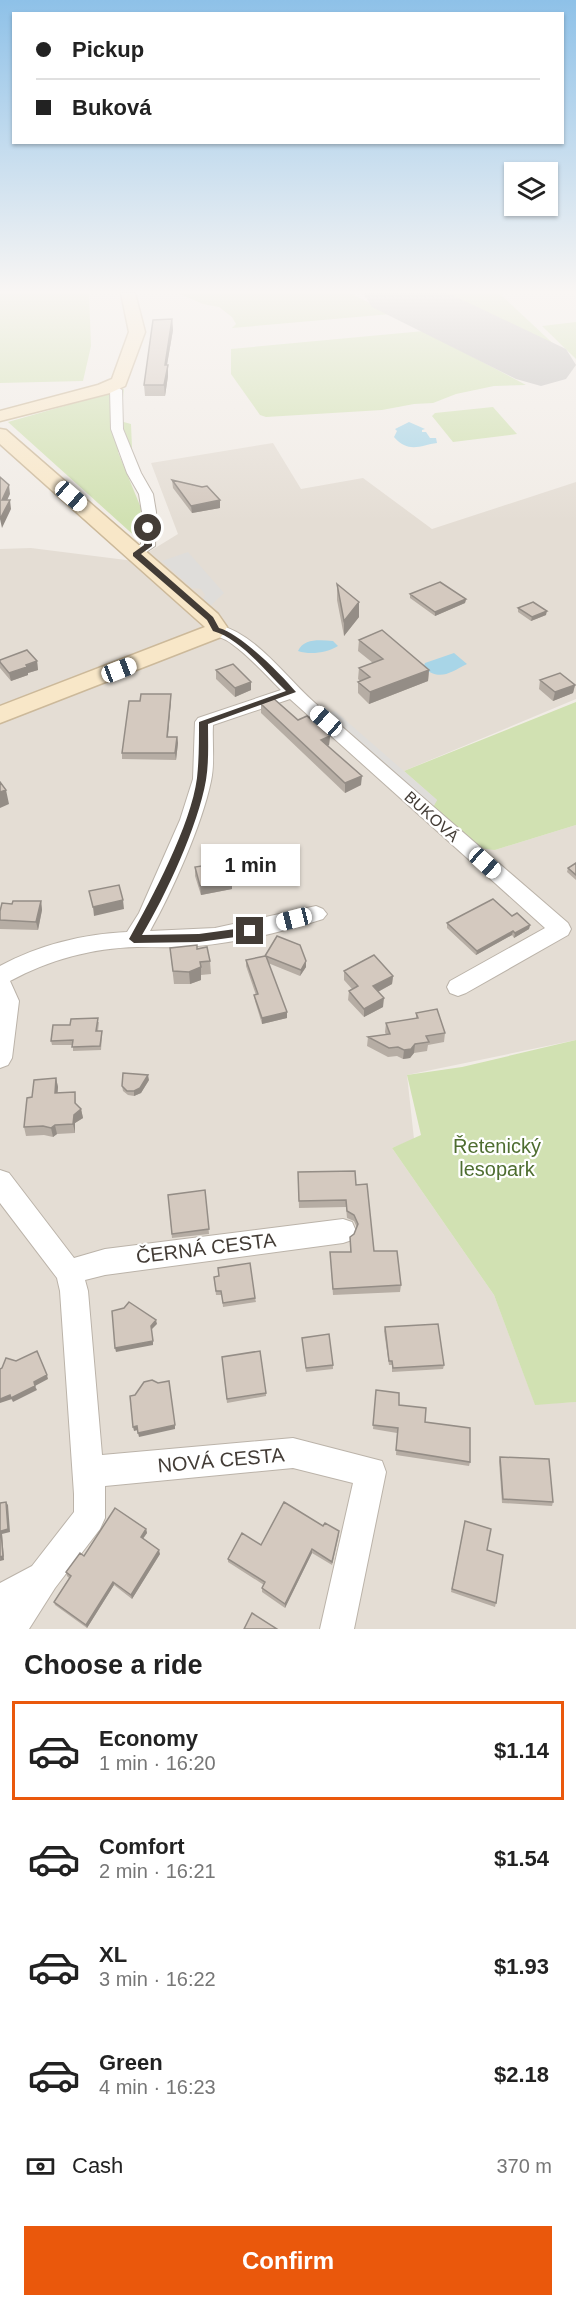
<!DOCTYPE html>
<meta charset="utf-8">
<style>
:root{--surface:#fff;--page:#f6f6f6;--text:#222;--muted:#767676;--line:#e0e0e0;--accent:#ea580c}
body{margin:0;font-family:Arial,sans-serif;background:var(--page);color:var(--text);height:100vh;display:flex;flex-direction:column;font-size:22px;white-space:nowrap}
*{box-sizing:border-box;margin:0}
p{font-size:20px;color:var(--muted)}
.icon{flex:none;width:33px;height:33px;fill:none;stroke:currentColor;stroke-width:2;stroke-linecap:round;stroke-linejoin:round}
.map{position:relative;height:1629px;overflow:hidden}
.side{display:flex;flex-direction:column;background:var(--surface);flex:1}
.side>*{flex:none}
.top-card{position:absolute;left:12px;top:12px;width:552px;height:132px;border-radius:0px;box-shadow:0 2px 4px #0004;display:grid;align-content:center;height:132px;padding:0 24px;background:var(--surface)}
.fabs{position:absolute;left:504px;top:162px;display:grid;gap:12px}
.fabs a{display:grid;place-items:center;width:54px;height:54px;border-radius:0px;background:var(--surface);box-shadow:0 2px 4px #0004;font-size:30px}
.end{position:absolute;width:27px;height:27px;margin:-14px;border:8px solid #433c36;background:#fff;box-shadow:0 0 0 3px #fff}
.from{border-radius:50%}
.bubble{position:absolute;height:42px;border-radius:0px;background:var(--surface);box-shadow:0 2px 4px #0004;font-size:20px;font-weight:800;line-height:42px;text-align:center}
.car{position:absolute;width:18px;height:36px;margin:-18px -9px;border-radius:8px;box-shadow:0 0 4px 2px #0007;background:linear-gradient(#fff 24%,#345 0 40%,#fff 0 76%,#345 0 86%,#fff 0)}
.top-card b{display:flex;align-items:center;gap:21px;height:57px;font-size:22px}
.top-card b+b{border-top:2px solid var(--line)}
.top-card i{width:15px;height:15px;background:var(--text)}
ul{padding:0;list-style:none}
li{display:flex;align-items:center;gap:18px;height:99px;margin:0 12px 9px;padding:0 12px;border:3px solid transparent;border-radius:0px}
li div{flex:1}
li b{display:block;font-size:22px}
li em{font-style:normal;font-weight:800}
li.active{border-color:var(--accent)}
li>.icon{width:54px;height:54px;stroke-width:1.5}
h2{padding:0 24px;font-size:27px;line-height:72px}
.pay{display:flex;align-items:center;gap:15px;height:66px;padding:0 24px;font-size:22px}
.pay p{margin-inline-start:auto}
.primary-button{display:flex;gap:12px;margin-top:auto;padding:12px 24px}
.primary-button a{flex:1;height:69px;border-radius:0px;background:var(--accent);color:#fff;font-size:24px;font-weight:800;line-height:69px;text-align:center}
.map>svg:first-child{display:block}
.residential{fill:#e4ddd4}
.green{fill:#d1e1b2}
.parking{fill:#dfddda}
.water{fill:#a8d5e7}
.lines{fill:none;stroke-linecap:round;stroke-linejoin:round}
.runway{fill:#c2c0bd;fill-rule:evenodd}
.street-casing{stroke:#bbb3a9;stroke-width:2}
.secondary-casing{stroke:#ccb99a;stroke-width:3}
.street{fill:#fff;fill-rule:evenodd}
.secondary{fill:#f8e7c8;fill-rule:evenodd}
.wall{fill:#b6ada4}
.shaded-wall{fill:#948d86}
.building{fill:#d4c9bf;stroke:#948d86;stroke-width:1.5}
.route{fill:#433c36}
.labels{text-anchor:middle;stroke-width:4.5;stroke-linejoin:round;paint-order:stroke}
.street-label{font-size:16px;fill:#433c36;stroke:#fff}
.near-park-label{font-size:20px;fill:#4e6d30;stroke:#fff}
.near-street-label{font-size:20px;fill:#433c36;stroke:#fff}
</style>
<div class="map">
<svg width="576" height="1629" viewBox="0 0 576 1629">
<rect width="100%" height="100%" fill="#f1ece6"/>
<path class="residential" d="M273,443L301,489L363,478L432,529L576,482V699L404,771L495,850L576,825V1040L407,1075L414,1139L392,1148L494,1295L535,1404L576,1402V1629H0V549L31,548L134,561L178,534L151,463Z"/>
<path class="green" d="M0,293H89L91,346L83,381L0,383Z
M178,293H350L391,314L232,328L236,324L232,317L219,307L203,304Z
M424,293H499L576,365Z
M576,322V359L542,326Z
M424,331L526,385L494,386L456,394L433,403L414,404L382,410L266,417L260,415L231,374V349Z
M124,389L120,421L131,424L132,448L118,452L141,508L138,539L8,422Z
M493,407L517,434L453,442L432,416L435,413Z
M576,702V825L495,850L477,848L432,809L437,800L404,771Z
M576,1040V1402L535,1405L494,1295L392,1148L421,1135L407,1075L462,1067Z"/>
<path class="parking" d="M188,552L224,593L210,606L203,600L205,595L201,589L192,588L162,561Z
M335,711L437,800L432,809L324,715Z"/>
<path class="water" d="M409,422L425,429L422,430V432H426L430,438H436L437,443C421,445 409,454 394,437L397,431L395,429Z
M333,641L338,646C327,653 310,655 298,651C304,638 320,640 333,641Z
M454,653L467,664C449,673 441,681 423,668L425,663Z"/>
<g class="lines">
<path class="runway" d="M363,293H448L566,349L576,365L566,379L541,386L516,379L372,307Z"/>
<defs>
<path id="street" d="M116,386L122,390L123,429L141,473L153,494L156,512L155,546L136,559L128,554L141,544L142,512L139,494L127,473L111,429L110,390Z
M216,624C257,634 285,677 315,703C399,777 483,850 568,923L571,929L568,935L466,993L458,996L450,993L447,987L450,981L545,928L290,699L213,725C212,743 215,763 211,781C202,825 172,892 150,931L215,928L316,906L323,909L327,914L323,919C283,932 240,942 197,946C177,948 157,947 137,947C92,948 49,960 10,981L19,1001L12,1058L8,1065L0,1068V966C39,945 83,934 127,932L139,913L180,820L193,779L195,722L198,718L281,690C265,674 250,657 232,644C225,638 213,636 208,629Z
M0,1170L9,1173L74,1258L105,1249L343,1219L352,1222L356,1231L352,1240L343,1243L105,1275L85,1280L88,1291L102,1455L293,1438L382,1461L386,1472L354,1629H320L353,1483L293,1468L105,1486V1518L100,1529L55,1588L29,1629H0V1583L32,1566L74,1512V1494L60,1291L57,1278L0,1203Z"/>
<path id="secondary" d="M121,293H135L145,332L125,386L110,393L0,421V411L98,385L112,379L129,332Z
M0,429L6,430L218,614L227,627L221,637L0,723V706L205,627L0,444Z"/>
</defs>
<use href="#street" class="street-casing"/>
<use href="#secondary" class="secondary-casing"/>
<use href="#street" class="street"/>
<use href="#secondary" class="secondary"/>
</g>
<path class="wall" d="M172,319L173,330L167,365L168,376L165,396H145L144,385Z
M172,480L202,487L220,500V508L192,513L173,488Z
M337,584L359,617L344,636L337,600Z
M410,594L466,599L465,603L435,616L410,598Z
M518,608L546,615L531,621L518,612Z
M359,640L429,670L428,681L369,704L358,693V682L360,681L358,679L359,668L373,663L358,651Z
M0,660L37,661L38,670L28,673V675L11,681L0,668Z
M216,670L251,682V690L235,697L216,679Z
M540,680L575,685L573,693L553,701L539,689Z
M171,700L168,737H177L178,743L176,760L122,759V753Z
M261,704L330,736L329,745L328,746L361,785L345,793L261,713Z
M576,863V880L567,872L568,868Z
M195,867L232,880V889L201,895L195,876Z
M41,901L42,910L38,930L0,929V911Z
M512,916L530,925L529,929L514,938L512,935L476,955L447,928V923Z
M170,948L197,949L210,961L211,974L201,975V980L190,984H174Z
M265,956L306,961V967L300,976L268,963L287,1018L262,1024L255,1001L254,995H256L246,966V960Z
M344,971L393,976L392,984L378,992L383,1007L364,1017L348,1000L349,991L352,989L344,980Z
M416,1013L445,1033L444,1042L428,1045L427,1051L414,1053L410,1058L403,1059L397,1056L388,1057L367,1046L368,1037L386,1035L385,1032L386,1023L416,1019Z
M99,1022L98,1031H102V1036L101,1050L73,1051V1045H52L51,1041L70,1025Z
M56,1078L58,1087L57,1093L75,1092L76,1105L81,1109L83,1118L75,1123V1133L57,1134L53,1137L44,1135L26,1136L24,1127L32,1097Z
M149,1080L141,1093L134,1096L128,1095L123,1091L122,1086Z
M298,1172L356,1185L374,1251L401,1285L400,1292L333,1295L330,1252H350V1237L354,1234L357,1228L354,1221L347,1218L346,1207L299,1208Z
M205,1190L209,1234L172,1238L168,1195Z
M214,1277L255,1298L256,1302L223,1307L222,1295H216Z
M385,1327L444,1365L443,1369L392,1372V1365H389L384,1331Z
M302,1338L333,1365V1369L306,1372Z
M222,1357L266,1393V1396L227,1403Z
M376,1390L425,1422L470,1462L469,1466L396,1455L397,1433L373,1429Z
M500,1457L553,1502L552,1506L502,1503L499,1461Z
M465,1521L487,1550L496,1603L495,1607L451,1592Z
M146,1529L147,1533L143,1539L160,1554L132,1599L114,1585L87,1628L55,1605L54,1602L69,1578L67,1576L66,1572L84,1556Z
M339,1535L332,1565L312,1553L285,1608L262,1592V1588L264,1585L228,1562V1559L261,1545Z"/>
<path class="shaded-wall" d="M172,319L173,330L165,376V365Z
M168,365V376L165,396L164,385Z
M9,485L10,494L3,509L2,500Z
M10,500L11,509L2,528L0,519Z
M220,500V508L192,513L191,506Z
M466,599L465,603L435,616V612Z
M359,602V617L344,636V621Z
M547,611L546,615L531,621L532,617Z
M37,661L38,670L28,673V675L11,681L9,673Z
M429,670L428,681L369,704L370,692Z
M251,682V690L235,697V688Z
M575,685L573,693L553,701L555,692Z
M171,694V700L167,743V737Z
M330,736L329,745L321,749V740Z
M177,737L178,743L176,760L175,753Z
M362,776L361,785L345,793V783Z
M6,790L9,804L0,808V792Z
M232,880V889L201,895L200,886Z
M123,900L124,909L94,916L93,907Z
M41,901L42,910L38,930L36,922Z
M530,925L529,929L514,938L515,933Z
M513,931L512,935L476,955L477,951Z
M306,961V967L300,976L301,970Z
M201,967V980L190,984L189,972Z
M393,976L392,984L372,995L373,986Z
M384,998L383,1007L364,1017V1009Z
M287,1012V1018L262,1024V1018Z
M415,1044L414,1053L410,1058L403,1059L404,1050Z
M148,1075L149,1080L141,1093L134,1096V1091Z
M56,1078L58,1087L57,1102L55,1093Z
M81,1109L83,1118L75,1123V1133L73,1124L74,1115Z
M55,1125L57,1134L53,1137L51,1128Z
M156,1320L157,1324L151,1330V1326Z
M153,1341V1345L116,1352L115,1348Z
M47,1375L48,1379L35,1386L34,1382Z
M35,1386L37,1390L13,1402L11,1398Z
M10,1395L12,1399L0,1403V1399Z
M175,1425V1429L139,1437L138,1433Z
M137,1426L138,1430L134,1431L133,1427Z
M6,1502L8,1505L10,1532L2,1534L4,1560L0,1561L1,1531Z
M146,1529L147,1533L141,1541V1537Z
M312,1549V1553L285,1608V1604Z
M159,1550L160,1554L132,1599L131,1595Z
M113,1582L114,1585L87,1628L86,1625Z"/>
<path class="building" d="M172,319L165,365H168L164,385H144L153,320Z
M0,477L9,485L2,500H10L0,519Z
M172,480L202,487L207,486L220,500L191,506Z
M440,582L466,599L435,612L410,594Z
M337,584L359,602L344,621Z
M533,602L547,611L532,617L518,608Z
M382,630L429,670L370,692L358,682L370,677L359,668L383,659L359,640Z
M27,650L37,661L26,665L27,667L9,673L0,662V660Z
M233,664L251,682L235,688L216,670Z
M560,673L575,685L555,692L540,680Z
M141,694H171L167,737H177L175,753H122L129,701H140Z
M273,698L298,720L307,716L330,736L321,740L362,776L345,783L261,704Z
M0,782L6,790L0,792Z
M226,862L232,880L200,886L195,867Z
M576,863V875L568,868Z
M119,885L123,900L93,907L89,891Z
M493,899L512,916L517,913L530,925L515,933L513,931L477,951L447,923Z
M13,901H41L36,922L0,920V911L2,903L12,904Z
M277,936L300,945L306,961L301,970L266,956L287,1012L262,1018L254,995L258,994L246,960L265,956Z
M197,945V949L207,947L210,961L200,962L201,967L189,972L173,971L170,948Z
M374,955L393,976L373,986L384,998L364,1009L349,991L358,986L344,971Z
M437,1009L445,1033L426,1036L429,1042L415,1044L411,1049L404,1050L398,1047L389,1048L368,1037L390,1034L386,1023L418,1018L416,1013Z
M98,1018L96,1031H102L100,1046L72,1047L73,1040L51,1041L53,1025H70L71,1019Z
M123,1073L148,1075L140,1088L134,1091H127L122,1086Z
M56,1078L55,1093L75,1092V1103L81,1109L74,1115L73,1124L55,1125L51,1128L43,1126L24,1127L27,1098L32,1097L34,1080Z
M355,1171L356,1185L367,1184L374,1251H397L401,1285L333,1289L330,1252H351L350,1237L354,1234L358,1224L354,1215L347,1211L346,1200L299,1201L298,1172Z
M205,1190L209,1229L172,1234L168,1195Z
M250,1263L255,1298L223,1303L221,1291H216L214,1277L219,1276L218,1268Z
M129,1302L156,1320L151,1326L153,1341L115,1348L112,1311L124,1308Z
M438,1324L444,1365L393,1368L392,1361H389L385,1327Z
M329,1334L333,1365L306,1368L302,1338Z
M37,1351L47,1375L34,1382L35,1386L11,1398L10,1395L0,1399V1369L2,1368L6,1358L16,1361Z
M260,1351L266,1393L227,1399L222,1357Z
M152,1380L158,1383L169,1381L175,1425L138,1433L137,1426L133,1427L130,1396L135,1395L144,1382Z
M376,1390L399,1393V1405L426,1408L425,1422L470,1428V1462L396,1450L398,1428L373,1425Z
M500,1457L549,1459L553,1502L503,1499Z
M6,1502L8,1529L1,1531L3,1556L0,1557V1503Z
M284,1502L323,1526L325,1523L339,1531L332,1562L312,1549L285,1604L262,1588L265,1582L228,1559L242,1533L261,1545Z
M115,1508L146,1529L141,1537L159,1550L131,1595L113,1582L86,1625L54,1602L71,1576L66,1572L80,1553L84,1556Z
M465,1521L491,1529L487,1550L503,1555L496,1603L452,1589Z
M252,1613L277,1629H244Z"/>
<linearGradient id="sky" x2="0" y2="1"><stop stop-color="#8ec1e8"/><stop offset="0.56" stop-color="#f9f6f4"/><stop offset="1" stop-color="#f9f6f4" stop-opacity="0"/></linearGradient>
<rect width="576" height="521" fill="url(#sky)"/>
<path class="route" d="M148,526L152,528V546L141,554L213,617L219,628C241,634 281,674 296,692L208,724C208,742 209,762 206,780C198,826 166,895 142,935L199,934L250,927L255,931L250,935L199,942L134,943L129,939C152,898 191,825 197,778C199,760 199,741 199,722L286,691C265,671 241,639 213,631L207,620L133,556V553L144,545L145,528Z"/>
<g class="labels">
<g class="street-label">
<text transform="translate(432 816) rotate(42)" y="6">BUKOVÁ</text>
</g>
<g class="near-park-label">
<text x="497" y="1153">Řetenický<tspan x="497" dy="23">lesopark</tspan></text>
</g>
<g class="near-street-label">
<text transform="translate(206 1248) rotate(-7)" y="7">ČERNÁ CESTA</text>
<text transform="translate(221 1460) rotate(-5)" y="7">NOVÁ CESTA</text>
</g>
</g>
</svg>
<div class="fabs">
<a><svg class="icon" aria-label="layers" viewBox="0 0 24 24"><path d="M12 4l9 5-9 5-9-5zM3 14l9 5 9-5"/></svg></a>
</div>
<i class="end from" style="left:148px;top:528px"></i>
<i class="end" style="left:250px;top:931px"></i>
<div class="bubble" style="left:201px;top:844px;width:99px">1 min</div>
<i class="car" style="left:71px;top:496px;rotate:131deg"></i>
<i class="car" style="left:119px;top:670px;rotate:69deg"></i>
<i class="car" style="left:326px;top:721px;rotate:311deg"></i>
<i class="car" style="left:485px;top:863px;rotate:132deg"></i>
<i class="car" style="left:294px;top:919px;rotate:256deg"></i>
<div class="top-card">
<b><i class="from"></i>Pickup</b>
<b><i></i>Buková</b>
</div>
</div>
<section class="side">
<h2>Choose a ride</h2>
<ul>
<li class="active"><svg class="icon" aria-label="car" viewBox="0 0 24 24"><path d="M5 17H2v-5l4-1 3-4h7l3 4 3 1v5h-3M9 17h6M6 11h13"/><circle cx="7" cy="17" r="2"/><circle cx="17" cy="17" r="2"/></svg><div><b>Economy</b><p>1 min · 16:20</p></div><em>$1.14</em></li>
<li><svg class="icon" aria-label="car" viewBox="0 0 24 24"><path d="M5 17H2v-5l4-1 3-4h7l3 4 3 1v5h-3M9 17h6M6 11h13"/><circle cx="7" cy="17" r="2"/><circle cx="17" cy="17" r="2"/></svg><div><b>Comfort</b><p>2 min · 16:21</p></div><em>$1.54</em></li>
<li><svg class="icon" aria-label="car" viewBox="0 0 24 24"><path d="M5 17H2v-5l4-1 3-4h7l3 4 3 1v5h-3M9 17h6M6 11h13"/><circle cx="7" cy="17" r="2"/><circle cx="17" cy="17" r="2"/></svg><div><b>XL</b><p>3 min · 16:22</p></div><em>$1.93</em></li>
<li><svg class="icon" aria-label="car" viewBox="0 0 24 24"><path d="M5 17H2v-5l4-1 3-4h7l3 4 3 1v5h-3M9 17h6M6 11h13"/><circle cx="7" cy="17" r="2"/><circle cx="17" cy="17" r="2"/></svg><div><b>Green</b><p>4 min · 16:23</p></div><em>$2.18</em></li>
</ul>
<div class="pay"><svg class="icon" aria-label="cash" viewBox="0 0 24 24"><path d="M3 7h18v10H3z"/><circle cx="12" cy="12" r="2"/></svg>Cash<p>370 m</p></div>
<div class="primary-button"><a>Confirm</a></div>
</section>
